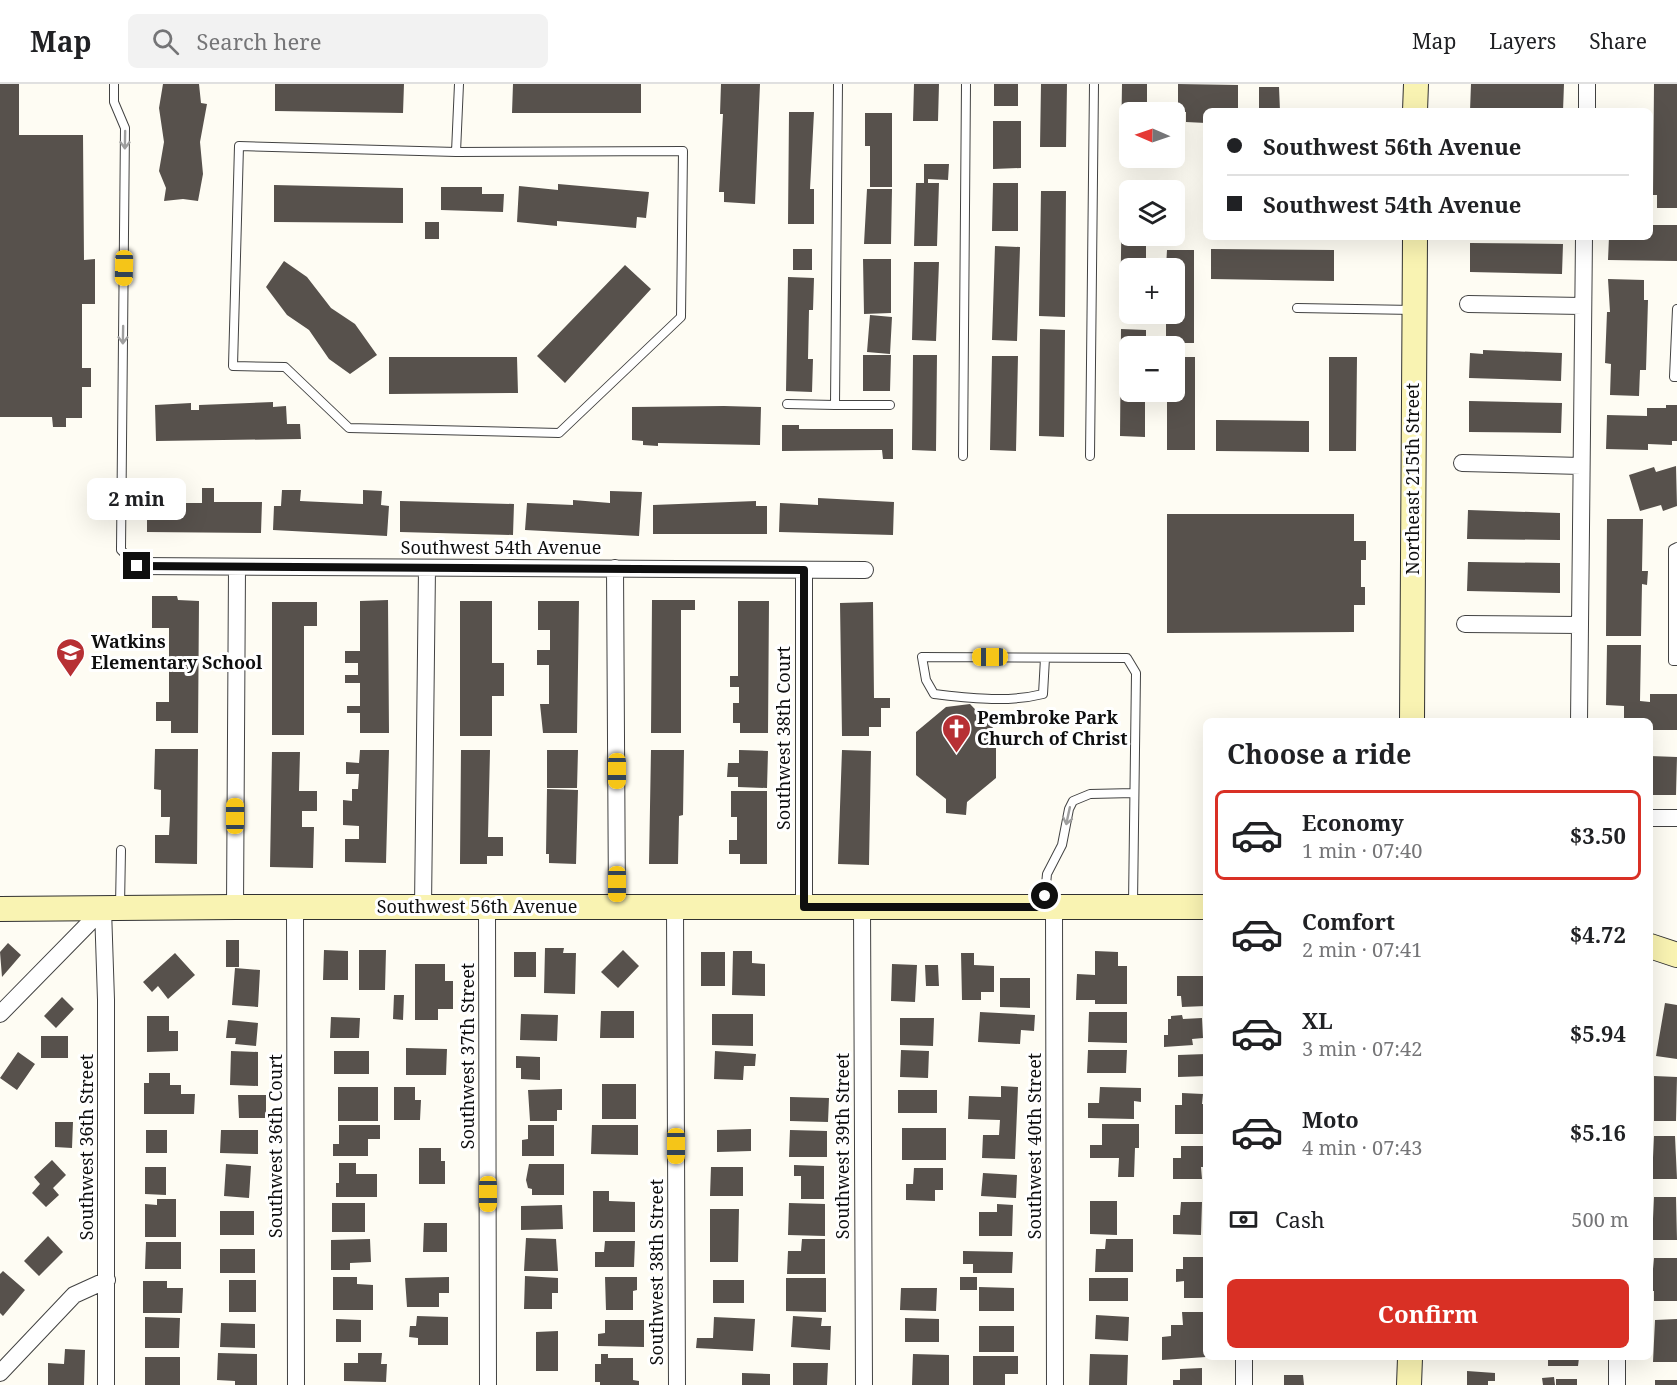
<!DOCTYPE html>
<meta charset="utf-8">
<style>
:root{--surface:#fff;--page:#f2f2f2;--text:#202124;--muted:#757577;--line:#e0e0e0;--accent:#d93025}
body{margin:0;font-family:"Noto Serif",serif;background:var(--page);color:var(--text);height:100vh;display:flex;flex-direction:column;font-size:22px;white-space:nowrap}
*{box-sizing:border-box;margin:0}
p{font-size:20px;color:var(--muted)}
.icon{flex:none;width:33px;height:33px;fill:none;stroke:currentColor;stroke-width:2;stroke-linecap:round;stroke-linejoin:round}
.map{position:relative;flex:1;overflow:hidden}
.sheet{position:absolute;left:1203px;top:634px;width:450px;height:642px;display:flex;flex-direction:column;background:var(--surface);border-radius:9px;box-shadow:0 6px 24px #0002}
.sheet>*{flex:none}
.hud{position:absolute;left:1203px;top:24px;width:450px;height:132px;border-radius:9px;box-shadow:0 6px 24px #0002;display:grid;align-content:center;height:132px;padding:0 24px;background:var(--surface)}
.needle{width:39px;rotate:272deg}
.tools{position:absolute;left:1119px;top:18px;display:grid;gap:12px}
.tools a{display:grid;place-items:center;width:66px;height:66px;border-radius:9px;background:var(--surface);box-shadow:0 6px 24px #0002;font-size:30px}
.end{position:absolute;width:27px;height:27px;margin:-14px;border:8px solid #0f0f0f;background:#fff;box-shadow:0 0 0 3px #fff}
.from{border-radius:50%}
.bubble{position:absolute;height:42px;border-radius:9px;background:var(--surface);box-shadow:0 6px 24px #0002;font-size:20px;font-weight:700;line-height:42px;text-align:center}
.car{position:absolute;width:18px;height:36px;margin:-18px -9px;border-radius:8px;box-shadow:0 0 4px 2px #0007;background:linear-gradient(#f5c518 24%,#345 0 40%,#f5c518 0 76%,#345 0 86%,#f5c518 0)}
.hud b{display:flex;align-items:center;gap:21px;height:57px;font-size:22px}
.hud b+b{border-top:2px solid var(--line)}
.hud i{width:15px;height:15px;background:var(--text)}
ul{padding:0;list-style:none}
li{display:flex;align-items:center;gap:18px;height:90px;margin:0 12px 9px;padding:0 12px;border:3px solid transparent;border-radius:9px}
li div{flex:1}
li b{display:block;font-size:22px}
li em{font-style:normal;font-weight:700}
li.on{border-color:var(--accent)}
li>.icon{width:54px;height:54px;stroke-width:1.5}
h2{padding:0 24px;font-size:27px;line-height:72px}
.pay{display:flex;align-items:center;gap:15px;height:66px;padding:0 24px;font-size:22px}
.pay p{margin-inline-start:auto}
.cta{display:flex;gap:12px;margin-top:auto;padding:12px 24px}
.cta a{flex:1;height:69px;border-radius:9px;background:var(--accent);color:#fff;font-size:24px;font-weight:700;line-height:69px;text-align:center}
header{display:flex;align-items:center;gap:36px;box-sizing:border-box;height:84px;padding:0 30px;background:var(--surface);border-bottom:2px solid var(--line)}
header strong{font-size:28px}
nav{display:flex;gap:33px;margin-inline-start:auto;font-size:21px}
.search{width:420px;height:54px;background:var(--page);display:flex;align-items:center;gap:15px;box-sizing:border-box;padding:0 21px;border-radius:9px;color:var(--muted);font-size:22px}
.map>svg:first-child{display:block}
.building{fill:#57514c}
.lines{fill:none;stroke-linecap:round;stroke-linejoin:round}
.lane-casing{stroke:#424242;stroke-width:10}
.street-casing{stroke:#424242;stroke-width:18}
.secondary-casing{stroke:#313131;stroke-width:26}
.lane{stroke:#fff;stroke-width:8}
.street{stroke:#fff;stroke-width:16}
.secondary{stroke:#f9f3b2;stroke-width:24}
.oneway{stroke:#9f9f9f}
.route{stroke:#0f0f0f;stroke-width:8}
.labels{text-anchor:middle;stroke-width:6;stroke-linejoin:round;paint-order:stroke}
.street-label{font-size:18px;fill:#0f0f0f;stroke:#fff}
.poi-label{font-size:18px;font-weight:bold;fill:#0f0f0f;stroke:#fff;text-anchor:start}
</style>
<header>
<strong>Map</strong>
<div class="search"><svg class="icon" aria-label="search" viewBox="0 0 24 24"><circle cx="10" cy="10" r="6"/><path d="M15 15l6 6"/></svg>Search here</div>
<nav><a>Map</a><a>Layers</a><a>Share</a></nav>
</header>
<div class="map">
<svg width="1677" height="1301" viewBox="0 0 1677 1301">
<rect width="100%" height="100%" fill="#fefcf3"/>
<path class="building" d="M0,0H19V51H83L84,176L95,175V220H82V284H91V303H82V334H66V343H53L52,333H0Z
M163,0H199L201,19L207,20L200,58L203,90L198,117L183,115L164,117L166,104L159,87L164,58L159,24Z
M275,0H404L403,29L275,27Z
M513,0H641V29H512Z
M721,0H760L755,120L724,118V108H719L723,30H720Z
M914,0H939L938,37H913Z
M994,0H1018V22H994Z
M1041,0H1067L1066,63H1040Z
M1122,0H1147V28H1130V64H1121Z
M1178,0L1238,1V27H1206V39L1186,38V28L1178,27Z
M1471,0H1564L1563,27H1470Z
M1654,0H1677V124H1657V111H1653Z
M1259,3H1279L1280,27H1259Z
M789,28H814L810,105H814V140H788Z
M865,29H892V103H870V62H865Z
M993,37H1021V84L993,85Z
M924,80H949L948,96L928,95V99H939L937,162H914L916,99H924Z
M993,99H1018V147H992Z
M558,100L649,108L646,134L637,133L636,144L557,137V142L517,138L519,102L558,106Z
M274,101L403,104V139L274,138Z
M441,103H482V110H504L503,128L441,126Z
M867,105H892L891,160H864Z
M1041,107H1066L1065,233L1039,232Z
M1122,108H1130V152H1146V184H1130V230H1146L1145,233L1120,232Z
M425,138H439V155H425Z
M1650,141H1677V177L1608,176L1609,153H1650Z
M1470,159L1563,160L1562,190L1470,188Z
M995,162L1020,163L1017,257L992,256Z
M793,165H812V186H793Z
M1211,165L1334,166V197L1211,195Z
M1167,166H1194V259H1166V230H1174V184H1166Z
M863,175H891V229L864,230Z
M284,177L307,193L331,224L355,240L377,271L350,290L329,275L309,246L287,231L266,203Z
M914,178H939L936,257L912,256Z
M625,181L651,205L565,299L537,272Z
M788,193L814,194L813,226H809L808,275H813L812,308L786,307Z
M1608,195L1644,196V216H1648L1646,286H1640L1639,312L1610,311L1611,280L1605,279L1607,228H1610Z
M870,231L892,233L890,270L867,268Z
M1040,245L1065,246L1064,353L1039,352Z
M1121,245L1146,246V262H1130V308H1145V353L1120,352Z
M1483,266L1562,269L1561,297L1469,294L1470,269L1483,270Z
M863,271H891L890,307H863Z
M913,271H937L936,367L912,366Z
M992,272H1018L1016,367L990,366Z
M389,273H517L518,309L389,310Z
M1174,273H1195V366H1167V308H1174Z
M1329,273H1357L1356,367H1329Z
M1469,317L1562,319L1561,349L1469,348Z
M273,318V323L286,322L287,340H300L301,355L156,357L155,321L191,319V326H199V321Z
M1666,321H1677V357H1672V361L1648,360V366L1606,365L1607,331L1647,332V324H1666Z
M724,322L761,323L760,361L658,359V362L643,361V357L632,356V323Z
M1216,336L1309,337V368L1216,367Z
M782,341H799V345H893V375H883L882,366L782,367Z
M1676,382L1677,422L1663,427L1661,421L1640,427L1629,391L1654,383L1656,388Z
M202,404H214V418H262L261,449L147,448V419H202Z
M282,406H301L300,417L363,420V406L382,407L381,421L389,422L387,452L273,446L274,422H281Z
M610,407L642,408L639,452L525,446L527,419L573,421V416L610,419Z
M818,414L894,418L893,451L779,448L780,419L818,421Z
M400,417L514,420L513,451L400,448Z
M756,417V422H767V450H653V421Z
M1468,426L1560,429V456L1467,455Z
M1167,430H1354V457H1366V476H1361V503H1365V521H1354V548L1167,549Z
M1607,435H1643L1642,487H1648L1647,501L1642,500L1641,552H1606Z
M1468,478L1560,479V509L1467,507Z
M152,512H177L178,516L199,517L198,649H171V637H156V618H169V544H152Z
M388,516L389,649H360V629H347V622H360V599H345V591H358V579H345V567H360V517Z
M652,516H695V526H681V649H651Z
M460,517H492V579H504V612H492V652H460Z
M538,517H579L577,649H543L540,620H549V581H537V566H550V546H538Z
M738,517H769L768,649H740V639H733V619H739V603H730V592H738Z
M272,518H317V542H304V651H272Z
M873,518L874,614H890V624H881V643H869V652H842L840,519Z
M1607,561H1641L1640,617L1650,618V610H1677V646H1650V638H1624V622L1606,621Z
M970,620L996,647V694L967,718L966,731L946,729V715L916,691V648L946,623Z
M155,665H198L197,780L155,779V751H169L170,733H161V706L154,705Z
M360,666H389L386,779L345,778V755H359V742L343,741V716L352,717V705H358L359,690H346V678L359,679Z
M461,666H490L488,753H503V772H487V780H460Z
M547,666H578L577,704H547Z
M651,666H684L683,731L679,732L678,780H649Z
M739,666L768,667L767,704L738,703V693H727L728,679H739Z
M842,666L871,667L869,781L838,780Z
M272,668H300L299,707H317V727H302V743H314L313,784L270,783Z
M1650,672L1677,673L1676,711H1650Z
M547,705L578,706L576,780L549,779V770H546Z
M731,707H767V780H740V770H729V756H737V733H731Z
M226,856H239V883H226Z
M8,859L21,871L2,893L0,868Z
M545,864H564L563,869H576L575,910L544,909Z
M324,866L348,867V896H323Z
M359,866H386L385,906H359Z
M623,866L639,882L618,904L601,888Z
M733,867H752V879L765,880V912L732,911Z
M1095,867L1118,868V882H1127V920H1095V916H1076L1077,890L1095,891Z
M514,868H536V893H514Z
M701,868H725V902H701Z
M175,869L195,891L168,915L158,902L152,908L143,898Z
M961,869H974V881L994,882V908H981V916H962Z
M415,880H445V897H453V925H438V936H415Z
M892,880L917,881L915,918L891,917Z
M925,881H938L939,902H926Z
M235,884L260,886L258,923L232,921Z
M1177,892H1206V922L1182,923L1181,912H1177Z
M1000,894H1030V924L1000,923Z
M394,911H404L403,936L393,935Z
M62,913L74,925L56,944L44,932Z
M1665,919L1677,921V975L1656,972Z
M601,927H634V954H600Z
M980,928L1035,931L1034,947L1021,946L1020,960L978,958Z
M1089,928H1127V959L1088,958Z
M521,930L558,931L557,957L520,956Z
M712,930H753V962L712,961Z
M1182,931L1183,935L1202,934L1203,954L1192,955L1193,961L1164,963V951H1168V935H1171V932Z
M147,932H169V947H178V967L147,968Z
M331,933L360,934L359,954H330Z
M900,934H934L933,962L900,961Z
M228,936L258,939L256,962L235,960L236,954H226Z
M41,952H68V974H41Z
M406,964L447,965L446,991H406Z
M901,966L929,967L928,994L900,993Z
M1088,966H1127L1126,989H1087Z
M231,967L258,968V1002L230,1001Z
M334,967H369V990H334Z
M715,967L756,970L755,982H744L743,996L714,995Z
M18,968L35,980L17,1006L0,994Z
M1206,970V992L1178,993V971Z
M516,972L540,973V996L521,995V984H516Z
M149,989H170V1001H181V1010H195L194,1030H144V999H149Z
M1654,992L1677,993L1676,1037H1654Z
M602,1000H636V1035H602Z
M1001,1002L1018,1003L1015,1075L982,1074L983,1051H999L1000,1036L968,1035L969,1012L1001,1013Z
M338,1003H378V1037H338Z
M394,1003H415V1016H421L420,1036H394Z
M1100,1003L1141,1004V1018L1134,1017V1035L1088,1034V1019H1099Z
M562,1005V1026H557V1037H530L528,1006Z
M898,1006H937V1029H898Z
M1182,1009L1203,1010L1202,1020H1206L1203,1050H1175V1021H1182Z
M238,1011H266V1034H239Z
M790,1013L829,1014L828,1038L790,1037Z
M55,1038H73L72,1064L55,1063Z
M1102,1040H1139V1064H1135L1134,1093H1118L1119,1074H1090V1061H1102Z
M339,1041H380V1055H368V1072H333V1060H339Z
M528,1041H554V1072H522V1056L528,1055Z
M592,1041H638V1071L591,1070Z
M902,1044H946V1076H902Z
M751,1045V1067L717,1068V1046Z
M146,1046H167V1069H146Z
M221,1046H258V1070L220,1069Z
M790,1046L827,1047V1073H789Z
M1654,1052H1675L1677,1095H1652Z
M1181,1062H1206V1083H1201L1202,1095H1173V1074H1181Z
M419,1064H441V1077H445V1100H419Z
M52,1076L66,1091L53,1104L59,1111L46,1123L32,1109L40,1100L34,1093Z
M339,1079H356V1090H377V1113H336V1099H339Z
M226,1080L251,1082L249,1114L224,1112Z
M529,1080H564V1111H532V1105L528,1104L526,1096Z
M794,1081L824,1082V1115H801V1092H794Z
M145,1083H166V1111L145,1110Z
M711,1083H743V1112H710Z
M914,1084H943V1106H935V1117L906,1116V1100H913Z
M983,1089L1017,1091L1016,1114L981,1112Z
M593,1107H609V1117L635,1118V1148H593Z
M1654,1113H1676L1677,1156H1652Z
M157,1115H176V1153H145V1120L157,1121Z
M1090,1117H1117V1151L1090,1150Z
M1181,1118H1202L1201,1151L1173,1150V1131H1180Z
M332,1119H365V1148H332Z
M789,1119L825,1120V1152L788,1151Z
M997,1120L1013,1121L1012,1152H979V1128H997Z
M562,1121L563,1145L521,1146V1122Z
M710,1125H739L738,1178H710Z
M220,1127H254V1151H220Z
M424,1139H447V1168H423Z
M48,1152L63,1168L39,1192L24,1177Z
M526,1154L556,1155L558,1187H524Z
M370,1155L371,1178L350,1179V1186H331V1156Z
M802,1155H825V1190H787L788,1167H801Z
M1106,1155H1133V1188H1095L1096,1165H1105Z
M605,1157H635L634,1183H595V1168H604Z
M146,1158H181V1185H145Z
M220,1165H255V1189H220Z
M963,1167L1013,1168L1012,1189H973V1180H963Z
M1183,1173H1203L1206,1214H1184V1197L1176,1198V1185H1183Z
M1654,1174H1677V1217H1654V1207H1651Z
M3,1187L25,1206L3,1232L0,1229V1190Z
M525,1192L558,1194V1209H552V1225H524Z
M333,1193H357V1200L373,1201V1226H333Z
M449,1193V1209H439V1223H407L405,1194Z
M605,1193H637V1206L633,1207V1226H606Z
M960,1193H977V1206H960Z
M786,1194H826V1228L786,1227Z
M1089,1194H1128V1217H1089Z
M229,1196H256V1228H229Z
M713,1196H744V1219H713Z
M143,1197H167V1204H183L182,1229H143Z
M979,1203L1014,1204V1227H979Z
M901,1204H937L936,1227L900,1226Z
M1182,1228H1205L1206,1273L1162,1276V1253L1171,1252V1241H1183Z
M1096,1231L1129,1233L1128,1257L1095,1255Z
M417,1232L448,1233V1261H418V1254L409,1253L410,1242H416Z
M793,1232L822,1234L821,1242H831L830,1266L791,1263Z
M145,1233L180,1234L179,1264H145Z
M714,1233L755,1235L753,1267L696,1264L697,1254H713Z
M905,1234L939,1235V1258H905Z
M336,1235L361,1236V1258H336Z
M1677,1235V1278H1653L1655,1236Z
M605,1236H644V1263L598,1262V1250L605,1249Z
M221,1239L255,1240V1264L220,1263Z
M979,1242H1014V1268H979Z
M558,1247V1287H536V1248Z
M65,1265L85,1266L84,1301H48V1279L64,1280Z
M218,1269L257,1270V1301H235V1297L217,1296Z
M358,1269H382L381,1280H387L386,1298L344,1297V1279H358Z
M601,1270H608V1274H633V1296L639,1297V1301H600V1298H595V1280H601Z
M913,1270L949,1271V1301H912Z
M1090,1270L1128,1271L1127,1301H1089Z
M973,1272H1018V1290H1005V1301H973Z
M145,1273H180V1301H145Z
M1548,1274H1579L1578,1282H1548Z
M793,1279H828L827,1301H793Z
M1202,1284V1301H1173V1296H1180V1285Z
M1467,1287L1495,1289V1297H1488V1301H1467Z
M742,1289L770,1290V1301H742Z
M1284,1291H1303L1304,1301H1284Z
M1554,1293L1555,1301H1543L1542,1294Z
M1556,1295H1577V1301H1556Z
M1655,1296H1677V1301H1655Z"/>
<g class="lines">
<defs>
<path id="lane" d="M114,0V18L125,44L121,466L137,482
M239,62L456,68L683,67L681,233L559,349L349,344L285,283L233,282Z
M456,68L459,0
M1297,224L1414,226
M1677,225L1674,293H1677
M787,320L835,321L838,0
M835,321H890
M963,372L966,0
M1090,372L1094,0
M1677,463L1673,465V577H1677
M1045,574L1043,610C1007,619 970,614 934,610L926,596L922,573L1127,574L1136,589L1133,820
M120,822L121,766
M1044,822L1047,790L1062,761L1069,725L1073,717L1090,710L1134,709"/>
<path id="street" d="M1587,27V0
M1468,220L1582,222
M1462,379L1581,382
M137,482L865,486
M615,484L617,823
M1465,540L1579,541
M1579,638L1584,153
M1650,734H1677
M862,822L864,1301
M235,823L237,484
M295,823L296,1301
M423,823L427,484
M487,823L488,1301
M675,823L677,1301
M804,823V486
M1054,823L1055,1301
M103,825L106,916V1301
M0,930L103,825
M1244,1274V1301
M0,1289L74,1211L107,1196
M1617,1301V1274"/>
<path id="secondary" d="M1415,27L1416,0
M1412,638L1415,153
M0,825L235,823H1206
M1650,862L1677,871
M1409,1301L1410,1274"/>
</defs>
<use href="#lane" class="lane-casing"/>
<use href="#street" class="street-casing"/>
<use href="#secondary" class="secondary-casing"/>
<use href="#lane" class="lane"/>
<use href="#street" class="street"/>
<use href="#secondary" class="secondary"/>
</g>
<defs><path id="oneway-shaft" d="M-6 0H5M1.5-3L5.5 0L1.5 3" fill="none" stroke-width="1.6" stroke-linecap="round" stroke-linejoin="round" transform="scale(1.5)"/></defs>
<g class="oneway">
<use href="#oneway-shaft" transform="translate(125 56) rotate(91)"/>
<use href="#oneway-shaft" transform="translate(123 251) rotate(91)"/>
<use href="#oneway-shaft" transform="translate(1068 732) rotate(102)"/>
</g>
<g class="lines">
<path class="route" d="M137,482L804,486V823H1044L1045,812"/>
</g>
<defs>
<symbol id="school-pin" viewBox="-11 -11 22 30"><path d="M0 17L-7.5 6A9.5 9.5 0 1 1 7.5 6Z" fill="#b73034" stroke="#fff"/><path d="M0-5L7-2L0 1L-7-2ZM-4 1L0 2.5L4 1V4Q0 6-4 4Z" fill="#fff"/></symbol>
<symbol id="church-pin" viewBox="-11 -11 22 30"><path d="M0 17L-7.5 6A9.5 9.5 0 1 1 7.5 6Z" fill="#b73034" stroke="#fff"/><path d="M-1.2-6h2.4v3.5h3.3v2.4h-3.3V6h-2.4V-.1h-3.3v-2.4h3.3Z" fill="#fff"/></symbol>
</defs>
<g fill-rule="evenodd">
<use href="#school-pin" x="54" y="552" width="33" height="45"/>
<use href="#church-pin" x="940" y="628" width="33" height="45"/>
</g>
<g class="labels">
<g class="street-label">
<text transform="translate(1413 395) rotate(-90)" y="6">Northeast 215th Street</text>
<text x="501" y="470">Southwest 54th Avenue</text>
<text transform="translate(784 654) rotate(-90)" y="6">Southwest 38th Court</text>
<text x="477" y="829">Southwest 56th Avenue</text>
<text transform="translate(468 972) rotate(-90)" y="6">Southwest 37th Street</text>
<text transform="translate(276 1062) rotate(-90)" y="6">Southwest 36th Court</text>
<text transform="translate(843 1062) rotate(-90)" y="6">Southwest 39th Street</text>
<text transform="translate(1035 1062) rotate(-90)" y="6">Southwest 40th Street</text>
<text transform="translate(87 1063) rotate(-90)" y="6">Southwest 36th Street</text>
<text transform="translate(657 1188) rotate(-90)" y="6">Southwest 38th Street</text>
</g>
<g class="poi-label">
<text x="91" y="564">Watkins<tspan x="91" dy="21">Elementary School</tspan></text>
<text x="977" y="640">Pembroke Park<tspan x="977" dy="21">Church of Christ</tspan></text>
</g>
</g>
</svg>
<div class="tools">
<a><svg class="needle" viewBox="-14 -14 28 28"><path d="M0-13l5 13h-10z" fill="#e53935"/><path d="M0 13l5-13h-10z" fill="#757577"/></svg></a>
<a><svg class="icon" aria-label="layers" viewBox="0 0 24 24"><path d="M12 4l9 5-9 5-9-5zM3 14l9 5 9-5"/></svg></a>
<a>+</a>
<a>−</a>
</div>
<i class="end from" style="left:1045px;top:812px"></i>
<i class="end" style="left:137px;top:482px"></i>
<div class="bubble" style="left:87px;top:394px;width:99px">2 min</div>
<i class="car" style="left:124px;top:184px;rotate:181deg"></i>
<i class="car" style="left:990px;top:573px;rotate:270deg"></i>
<i class="car" style="left:617px;top:687px;rotate:180deg"></i>
<i class="car" style="left:235px;top:732px;rotate:0deg"></i>
<i class="car" style="left:617px;top:800px;rotate:180deg"></i>
<i class="car" style="left:676px;top:1062px;rotate:180deg"></i>
<i class="car" style="left:488px;top:1110px;rotate:180deg"></i>
<div class="hud">
<b><i class="from"></i>Southwest 56th Avenue</b>
<b><i></i>Southwest 54th Avenue</b>
</div>
<section class="sheet">
<h2>Choose a ride</h2>
<ul>
<li class="on"><svg class="icon" aria-label="car" viewBox="0 0 24 24"><path d="M5 17H2v-5l4-1 3-4h7l3 4 3 1v5h-3M9 17h6M6 11h13"/><circle cx="7" cy="17" r="2"/><circle cx="17" cy="17" r="2"/></svg><div><b>Economy</b><p>1 min · 07:40</p></div><em>$3.50</em></li>
<li><svg class="icon" aria-label="car" viewBox="0 0 24 24"><path d="M5 17H2v-5l4-1 3-4h7l3 4 3 1v5h-3M9 17h6M6 11h13"/><circle cx="7" cy="17" r="2"/><circle cx="17" cy="17" r="2"/></svg><div><b>Comfort</b><p>2 min · 07:41</p></div><em>$4.72</em></li>
<li><svg class="icon" aria-label="car" viewBox="0 0 24 24"><path d="M5 17H2v-5l4-1 3-4h7l3 4 3 1v5h-3M9 17h6M6 11h13"/><circle cx="7" cy="17" r="2"/><circle cx="17" cy="17" r="2"/></svg><div><b>XL</b><p>3 min · 07:42</p></div><em>$5.94</em></li>
<li><svg class="icon" aria-label="car" viewBox="0 0 24 24"><path d="M5 17H2v-5l4-1 3-4h7l3 4 3 1v5h-3M9 17h6M6 11h13"/><circle cx="7" cy="17" r="2"/><circle cx="17" cy="17" r="2"/></svg><div><b>Moto</b><p>4 min · 07:43</p></div><em>$5.16</em></li>
</ul>
<div class="pay"><svg class="icon" aria-label="cash" viewBox="0 0 24 24"><path d="M3 7h18v10H3z"/><circle cx="12" cy="12" r="2"/></svg>Cash<p>500 m</p></div>
<div class="cta"><a>Confirm</a></div>
</section>
</div>
